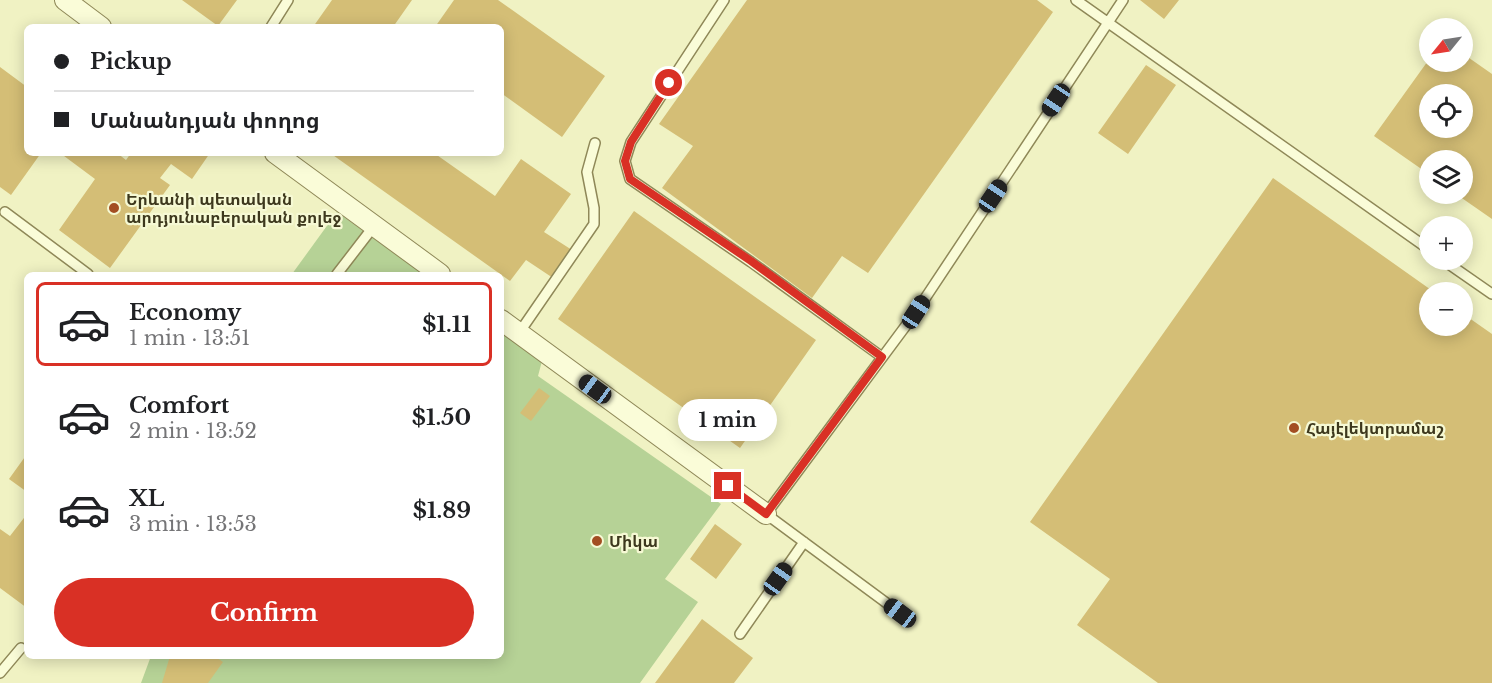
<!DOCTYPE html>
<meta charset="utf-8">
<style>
:root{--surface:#fff;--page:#f2f2f2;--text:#202124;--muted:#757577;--line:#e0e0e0;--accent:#d93025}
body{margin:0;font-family:"Libre Baskerville","Noto Sans Armenian",serif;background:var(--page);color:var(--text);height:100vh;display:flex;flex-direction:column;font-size:22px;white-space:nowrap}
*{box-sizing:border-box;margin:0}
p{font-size:20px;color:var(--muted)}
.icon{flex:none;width:33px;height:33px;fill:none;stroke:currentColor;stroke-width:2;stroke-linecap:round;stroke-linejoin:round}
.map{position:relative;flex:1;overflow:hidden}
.drawer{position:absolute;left:24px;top:272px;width:480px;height:387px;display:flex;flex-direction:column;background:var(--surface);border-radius:9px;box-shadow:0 3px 15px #0003}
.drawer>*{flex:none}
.top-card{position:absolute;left:24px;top:24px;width:480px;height:132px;border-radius:9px;box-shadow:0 3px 15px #0003;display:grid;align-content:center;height:132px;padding:0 30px;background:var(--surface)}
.needle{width:39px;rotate:240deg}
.tools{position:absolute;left:1419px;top:18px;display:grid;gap:12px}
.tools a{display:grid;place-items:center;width:54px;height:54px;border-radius:50%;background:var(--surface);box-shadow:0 3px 15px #0003;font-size:30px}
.end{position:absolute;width:27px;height:27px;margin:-14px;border:8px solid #d93025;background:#fff;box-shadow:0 0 0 3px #fff}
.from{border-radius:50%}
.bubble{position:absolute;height:42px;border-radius:21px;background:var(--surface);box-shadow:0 3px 15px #0003;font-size:20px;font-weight:800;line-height:42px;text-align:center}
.car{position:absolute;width:18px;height:36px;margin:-18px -9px;border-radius:8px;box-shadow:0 0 4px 2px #0007;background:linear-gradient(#222 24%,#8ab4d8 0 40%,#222 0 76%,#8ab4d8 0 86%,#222 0)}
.top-card b{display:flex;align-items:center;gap:21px;height:57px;font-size:22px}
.top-card b+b{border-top:2px solid var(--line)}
.top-card i{width:15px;height:15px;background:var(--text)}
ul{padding:10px 0 0;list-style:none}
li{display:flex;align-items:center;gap:18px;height:84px;margin:0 12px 9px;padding:0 18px;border:3px solid transparent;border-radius:9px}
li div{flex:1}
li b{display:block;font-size:22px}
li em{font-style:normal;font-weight:800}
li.current{border-color:var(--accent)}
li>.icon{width:54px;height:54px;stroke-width:1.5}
.cta{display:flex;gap:12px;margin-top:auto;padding:12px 30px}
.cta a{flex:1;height:69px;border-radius:36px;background:var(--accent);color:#fff;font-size:24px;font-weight:800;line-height:69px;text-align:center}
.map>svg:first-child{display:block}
.green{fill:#b6d296}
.building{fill:#d4be76;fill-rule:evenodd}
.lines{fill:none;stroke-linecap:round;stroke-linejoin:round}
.service-casing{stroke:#8f8858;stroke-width:12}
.minor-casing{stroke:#8f8858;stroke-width:22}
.service{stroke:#fafcd8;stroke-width:9}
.minor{stroke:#fafcd8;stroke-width:20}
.route{stroke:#d93025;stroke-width:8}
.poi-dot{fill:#a34e22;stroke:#f6f9d4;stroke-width:2}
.labels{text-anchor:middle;stroke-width:4.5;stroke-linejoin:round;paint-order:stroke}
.poi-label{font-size:16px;font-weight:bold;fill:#3d381d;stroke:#f6f9d4;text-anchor:start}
</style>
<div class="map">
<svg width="1492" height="683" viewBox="0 0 1492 683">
<rect width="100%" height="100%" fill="#f0f2c3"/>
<path class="green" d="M337,212L423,274H292Z
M501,331L542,361L538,376L721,504L665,579L698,602L640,683H141L151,656H501Z"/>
<path class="building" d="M182,0H237L218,26Z
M332,0H412L393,27H313Z
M454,0H498L605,76L562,137L501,93V27H435Z
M747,0H1037L1053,12L868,273L842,256L812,298L662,188L693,146L659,124Z
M1140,0H1179L1164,19Z
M1462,53L1492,74V219L1456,194H1462V160H1430V175L1374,136L1430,58V62H1462ZM1430,94H1462V128H1430Z
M1146,65L1176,85L1128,154L1098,133Z
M0,67L27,87V153H41L11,195L0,187Z
M60,153H117L126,160L131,153H210L192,179L171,164L160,178L170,185L110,268L59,230L95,179Z
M330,153H434L495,196L521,159L571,194L544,232L572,250L553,278L526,260L510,281Z
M1273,178L1434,292H1430V326H1462V313L1492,334V683H1158L1077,625L1110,579L1030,522Z
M634,211L816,340L740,448L558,319Z
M539,388L550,396L531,421L520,413Z
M27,454V492L9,479Z
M27,514V544L24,548L27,550V608L0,588V529L10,536Z
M715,524L742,544L716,579L690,559Z
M702,619L753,658L734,683H655Z
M170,656H214L223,662L208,683H162Z"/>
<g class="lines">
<defs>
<path id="service" d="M724,0L631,142L625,161L630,179L751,262L882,357
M1076,0L1430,250
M271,27L288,0
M5,212L88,274
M1443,260L1492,294
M337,274L374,226
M519,333L594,224V208L587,172L595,143
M900,613L766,514L916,312L1123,0
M740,634L804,542
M0,673L21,648"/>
<path id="minor" d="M65,0L101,27
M275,153L440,274
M501,320L766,514"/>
</defs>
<use href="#service" class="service-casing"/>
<use href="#minor" class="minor-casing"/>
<use href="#service" class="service"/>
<use href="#minor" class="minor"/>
</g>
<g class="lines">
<path class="route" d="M669,83L631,142L625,161L630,179L751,261L882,357L766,514L728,486"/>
</g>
<g class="poi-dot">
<circle cx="114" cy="208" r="6"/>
<circle cx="1294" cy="428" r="6"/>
<circle cx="597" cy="541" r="6"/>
</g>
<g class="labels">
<g class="poi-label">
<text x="126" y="205">Երևանի պետական<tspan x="126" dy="18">արդյունաբերական քոլեջ</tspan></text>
<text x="1306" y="434">Հայէլեկտրամաշ</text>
<text x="609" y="547">Միկա</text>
</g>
</g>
</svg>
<div class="tools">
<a><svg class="needle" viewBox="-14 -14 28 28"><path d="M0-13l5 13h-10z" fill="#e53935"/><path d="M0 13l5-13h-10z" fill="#757577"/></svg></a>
<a><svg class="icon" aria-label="locate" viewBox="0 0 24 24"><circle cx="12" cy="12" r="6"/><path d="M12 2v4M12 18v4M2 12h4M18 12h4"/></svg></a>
<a><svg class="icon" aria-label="layers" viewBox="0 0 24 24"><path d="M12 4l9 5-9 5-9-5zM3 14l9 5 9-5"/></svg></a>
<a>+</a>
<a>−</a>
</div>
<i class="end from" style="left:669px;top:83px"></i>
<i class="end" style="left:728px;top:486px"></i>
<div class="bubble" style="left:678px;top:399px;width:99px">1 min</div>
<i class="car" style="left:1056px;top:100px;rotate:214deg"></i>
<i class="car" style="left:993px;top:196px;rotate:34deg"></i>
<i class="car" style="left:916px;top:312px;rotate:33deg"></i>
<i class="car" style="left:595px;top:389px;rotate:306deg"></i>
<i class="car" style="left:778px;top:579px;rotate:35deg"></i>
<i class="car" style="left:900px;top:613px;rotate:307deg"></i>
<div class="top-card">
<b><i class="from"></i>Pickup</b>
<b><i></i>Մանանդյան փողոց</b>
</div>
<section class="drawer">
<ul>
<li class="current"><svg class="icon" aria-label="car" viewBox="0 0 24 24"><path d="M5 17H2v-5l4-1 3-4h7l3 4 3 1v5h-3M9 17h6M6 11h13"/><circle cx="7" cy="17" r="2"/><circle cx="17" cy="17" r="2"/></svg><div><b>Economy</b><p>1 min · 13:51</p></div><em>$1.11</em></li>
<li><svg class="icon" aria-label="car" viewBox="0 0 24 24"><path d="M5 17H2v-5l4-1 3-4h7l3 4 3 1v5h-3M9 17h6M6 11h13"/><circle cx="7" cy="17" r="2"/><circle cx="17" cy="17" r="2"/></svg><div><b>Comfort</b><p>2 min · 13:52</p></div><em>$1.50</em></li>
<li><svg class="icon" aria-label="car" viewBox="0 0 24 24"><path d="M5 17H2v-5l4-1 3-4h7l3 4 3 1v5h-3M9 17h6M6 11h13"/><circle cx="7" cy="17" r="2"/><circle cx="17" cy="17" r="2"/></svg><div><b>XL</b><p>3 min · 13:53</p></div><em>$1.89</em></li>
</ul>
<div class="cta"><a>Confirm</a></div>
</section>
</div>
